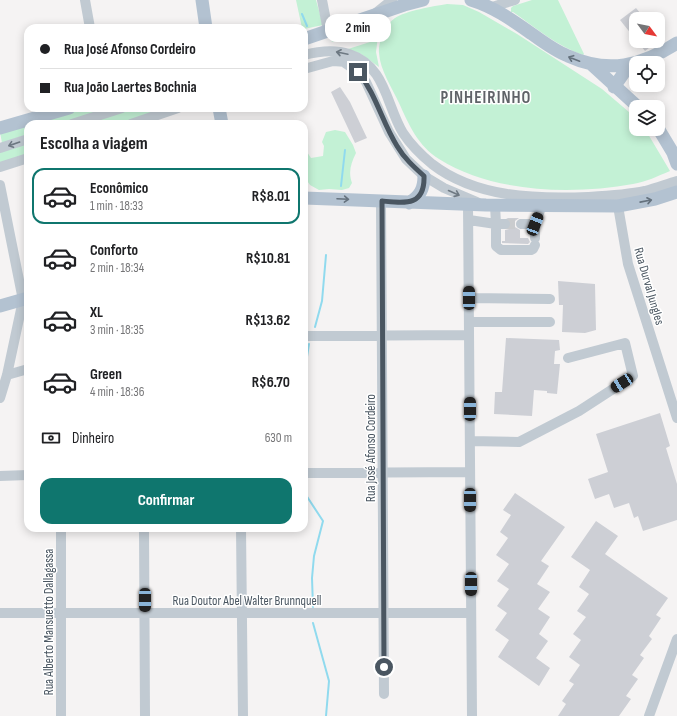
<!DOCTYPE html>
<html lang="pt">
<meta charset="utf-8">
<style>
:root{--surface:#fff;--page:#f2f2f2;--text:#202124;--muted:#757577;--line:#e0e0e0;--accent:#0f766e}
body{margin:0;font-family:"Sofia Sans Condensed",sans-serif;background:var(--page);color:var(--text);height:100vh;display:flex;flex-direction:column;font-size:15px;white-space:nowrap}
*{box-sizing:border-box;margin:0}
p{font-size:13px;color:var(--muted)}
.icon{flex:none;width:22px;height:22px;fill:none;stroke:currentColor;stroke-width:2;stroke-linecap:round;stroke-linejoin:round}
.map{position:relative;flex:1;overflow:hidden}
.sheet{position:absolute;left:24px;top:120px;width:284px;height:412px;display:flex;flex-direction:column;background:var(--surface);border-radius:12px;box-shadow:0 2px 10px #0003}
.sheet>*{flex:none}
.top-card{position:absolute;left:24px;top:24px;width:284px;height:88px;border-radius:12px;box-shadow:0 2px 10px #0003;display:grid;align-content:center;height:88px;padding:0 16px;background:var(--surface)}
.needle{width:26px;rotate:122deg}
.buttons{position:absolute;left:629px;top:12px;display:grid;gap:8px}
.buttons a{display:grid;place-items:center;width:36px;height:36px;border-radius:8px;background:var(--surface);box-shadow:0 2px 10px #0003;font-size:20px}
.end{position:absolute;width:18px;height:18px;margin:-9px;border:5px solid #4a5661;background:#fff;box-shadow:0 0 0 2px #fff}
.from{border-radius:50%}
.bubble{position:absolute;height:28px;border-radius:12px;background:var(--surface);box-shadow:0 2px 10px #0003;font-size:13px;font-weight:700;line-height:28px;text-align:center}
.car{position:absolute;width:12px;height:24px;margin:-12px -6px;border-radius:5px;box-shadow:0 0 3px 1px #0007;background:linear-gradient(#222 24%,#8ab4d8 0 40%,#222 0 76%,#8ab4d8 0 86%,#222 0)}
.top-card b{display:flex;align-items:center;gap:14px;height:38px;font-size:15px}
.top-card b+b{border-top:1px solid var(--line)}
.top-card i{width:10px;height:10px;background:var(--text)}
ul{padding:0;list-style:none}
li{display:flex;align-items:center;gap:12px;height:56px;margin:0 8px 6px;padding:0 8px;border:2px solid transparent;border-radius:12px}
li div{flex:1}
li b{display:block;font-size:15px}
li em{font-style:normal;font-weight:700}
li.active{border-color:var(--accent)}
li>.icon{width:36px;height:36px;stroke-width:1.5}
h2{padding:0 16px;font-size:18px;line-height:48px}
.pay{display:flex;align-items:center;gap:10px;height:44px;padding:0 16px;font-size:15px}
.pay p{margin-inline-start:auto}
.action{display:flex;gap:8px;margin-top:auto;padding:8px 16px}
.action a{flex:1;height:46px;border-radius:12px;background:var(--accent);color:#fff;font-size:16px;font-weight:700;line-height:46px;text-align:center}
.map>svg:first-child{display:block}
.green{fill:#c3f1d5}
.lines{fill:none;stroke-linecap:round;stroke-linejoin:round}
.stream{stroke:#90daee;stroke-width:2}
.building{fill:#cdcfd5}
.minor-tunnel{stroke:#caccce;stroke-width:10;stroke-dasharray:10 5;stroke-linecap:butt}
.minor{stroke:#c1cad2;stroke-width:10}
.major{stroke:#b3c2d1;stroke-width:13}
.oneway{stroke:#6e7983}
.oneway2{stroke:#64717d}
.route{stroke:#4a5661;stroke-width:5}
.labels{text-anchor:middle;stroke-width:3;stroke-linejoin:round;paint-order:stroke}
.street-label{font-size:13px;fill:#4a5661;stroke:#fff}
.district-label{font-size:17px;font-weight:bold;letter-spacing:1px;fill:#5f6368;stroke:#fff}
</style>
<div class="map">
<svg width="677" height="716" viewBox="0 0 677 716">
<rect width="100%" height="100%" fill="#f5f3f3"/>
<path class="green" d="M296,0H316L323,25L304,29V28H302Z
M532,0H558L584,54L583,55C557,46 536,28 513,12H511V8L513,6Z
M447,4L463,5L479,12L517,34L602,89L636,118V129H645L670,171C658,176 646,182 633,184C572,195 493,193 439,159C418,146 409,125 399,103C392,88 380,70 379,53C378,42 385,25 395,18C405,11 434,6 447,4Z
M373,21L371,27L368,31L332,42L331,37L332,35Z
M378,36L376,52L379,67L361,54L348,49L370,42Z
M85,108H94L95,113L60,124H28Z
M130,108H169L121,124H82Z
M28,124V134L2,143L0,132Z
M335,130L345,132L353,145L356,153C351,163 348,172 352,183L349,188L342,190L329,189L319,190L310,185L305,178L304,153L307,152L311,158L323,156L324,146L322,142L326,132Z
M28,142V155L0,164V151Z"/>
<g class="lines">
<path class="stream" d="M302,14L307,26
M341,186L345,150
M315,327L322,301L326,255
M304,368L306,363L309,344
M304,492L323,521L314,556L312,578L313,607
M313,623L329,681L326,716"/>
</g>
<path class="building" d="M636,8L645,19H636V40L620,20Z
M637,41H658L645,51Z
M340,87L350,102L367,138L355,143L331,92Z
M506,218H519L515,221V227L520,230V238H528L530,242L528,244L502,243V241H505V230L509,229L511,224L510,220Z
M558,281L595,284L596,330L585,333L562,332L563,305H559Z
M506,338L559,340L560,350L555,351L554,364H560L557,394L547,393V391L534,390L532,416L494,414L495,392H502Z
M660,413L670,446L666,448L677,484V520L643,531L638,516L634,518L629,503L614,508L609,494L595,499L588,479L608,472L596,434Z
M515,493L565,527L541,561L549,566L537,584L550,592L538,609L550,617L539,634L548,641L536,658L550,668L539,686L498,657L509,640L495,630L507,613L497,606L509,589L497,581L509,564L496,555L508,538L500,532L511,515L503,510Z
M596,521L618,536L605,554L668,598L656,615L661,618L649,636L652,639L640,655L644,658L632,675L638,679L626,696L631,699L619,716H558L566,704L562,701L574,684L569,681L580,665L569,657L581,640L573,634L586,617L577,611L589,594L579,587L590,570L571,557Z"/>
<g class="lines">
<path class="minor-tunnel" d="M505,224H521"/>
<path class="minor" d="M85,0L90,28
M322,0L328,31
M492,7L515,0
M376,13L392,0
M304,55C319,51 334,49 349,54C386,66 386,105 403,133C411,145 421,155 432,164C476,198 536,199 588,197C607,196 627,195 645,191C656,188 667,184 677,181
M342,61L358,72L366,82L389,132L406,159L424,176L444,188L477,202
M304,69L333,61L347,62
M72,124L122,108
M131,124L178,108
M0,148L28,139
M0,167L28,158
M0,185L23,300L7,375L0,398
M381,201L384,694
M468,205L472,716
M495,205L496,224H505
M618,206L628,264L677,418
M469,220L496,224V246L501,250H531L533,249L535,245
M521,224H535L542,205
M535,238V224
M469,298L550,299
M469,322H550
M304,336L469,335
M7,375L28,369
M470,441L519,442L579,411L633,376L625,343L568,358
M304,473L470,472
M0,476L28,475
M61,528V716
M144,528L145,716
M241,528L243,716
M0,613H471
M649,716L677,639"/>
<path class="major" d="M202,0L206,28
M471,0C494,7 512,20 532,34C543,42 555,51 568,56C608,74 642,66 677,43
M304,39L404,5L423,0
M591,64L638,107
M614,87L630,64
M219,108L222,124
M0,128L69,108
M658,128L673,153L677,164
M304,198L486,205L618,206L655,199L677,192
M409,203C420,196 424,189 424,176
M0,306L28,298"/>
</g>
<defs><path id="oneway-shaft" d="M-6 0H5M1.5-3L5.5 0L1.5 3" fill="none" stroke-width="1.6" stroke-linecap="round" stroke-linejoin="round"/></defs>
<g class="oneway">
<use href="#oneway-shaft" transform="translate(342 53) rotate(-168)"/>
<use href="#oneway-shaft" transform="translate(14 144) rotate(161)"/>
<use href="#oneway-shaft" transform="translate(454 193) rotate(24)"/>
</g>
<g class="oneway2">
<use href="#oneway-shaft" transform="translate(574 59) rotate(-159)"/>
<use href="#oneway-shaft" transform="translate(343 199) rotate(3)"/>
<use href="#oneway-shaft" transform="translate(646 201) rotate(-11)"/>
</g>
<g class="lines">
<path class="route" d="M358,72C376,94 382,122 397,146C404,158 414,167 424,176C425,207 404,203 382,201L384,667"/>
</g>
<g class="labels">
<g class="street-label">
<text transform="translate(650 286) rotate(74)" y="5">Rua Durval Jungles</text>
<text transform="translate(370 448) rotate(-90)" y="5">Rua José Afonso Cordeiro</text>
<text x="247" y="605">Rua Doutor Abel Walter Brunnquell</text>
<text transform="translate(48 622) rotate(-90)" y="5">Rua Alberto Mansuetto Dallagassa</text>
</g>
<g class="district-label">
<text x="486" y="103">PINHEIRINHO</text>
</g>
</g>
</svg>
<div class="buttons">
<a><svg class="needle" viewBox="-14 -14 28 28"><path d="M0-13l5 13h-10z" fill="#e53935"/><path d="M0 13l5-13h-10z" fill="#757577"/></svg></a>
<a><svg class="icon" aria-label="locate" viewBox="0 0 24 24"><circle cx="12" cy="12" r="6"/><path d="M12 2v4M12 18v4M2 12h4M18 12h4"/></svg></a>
<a><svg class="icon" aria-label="layers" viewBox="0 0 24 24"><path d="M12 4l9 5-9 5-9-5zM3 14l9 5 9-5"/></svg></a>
</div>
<i class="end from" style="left:384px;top:667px"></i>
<i class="end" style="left:358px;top:72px"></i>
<div class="bubble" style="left:325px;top:14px;width:66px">2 min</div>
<i class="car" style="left:535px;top:224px;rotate:21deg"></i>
<i class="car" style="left:469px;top:298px;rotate:0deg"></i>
<i class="car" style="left:622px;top:383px;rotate:237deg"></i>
<i class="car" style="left:470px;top:409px;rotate:0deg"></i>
<i class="car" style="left:470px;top:500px;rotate:180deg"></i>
<i class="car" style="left:471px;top:584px;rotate:180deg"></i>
<i class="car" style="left:145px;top:600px;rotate:180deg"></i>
<div class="top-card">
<b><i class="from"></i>Rua José Afonso Cordeiro</b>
<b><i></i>Rua João Laertes Bochnia</b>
</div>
<section class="sheet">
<h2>Escolha a viagem</h2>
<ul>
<li class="active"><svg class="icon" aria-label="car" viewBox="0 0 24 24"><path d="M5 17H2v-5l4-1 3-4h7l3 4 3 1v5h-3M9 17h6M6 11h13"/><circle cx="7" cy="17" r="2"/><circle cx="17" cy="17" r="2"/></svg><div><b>Econômico</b><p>1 min · 18:33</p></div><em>R$8.01</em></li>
<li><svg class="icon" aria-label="car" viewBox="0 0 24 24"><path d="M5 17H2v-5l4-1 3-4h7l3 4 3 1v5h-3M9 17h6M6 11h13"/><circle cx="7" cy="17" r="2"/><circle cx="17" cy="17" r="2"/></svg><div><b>Conforto</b><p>2 min · 18:34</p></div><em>R$10.81</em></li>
<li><svg class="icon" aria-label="car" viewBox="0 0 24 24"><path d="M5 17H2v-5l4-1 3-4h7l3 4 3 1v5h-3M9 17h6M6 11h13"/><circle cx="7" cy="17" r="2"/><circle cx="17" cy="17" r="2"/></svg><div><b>XL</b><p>3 min · 18:35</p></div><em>R$13.62</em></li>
<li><svg class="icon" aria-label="car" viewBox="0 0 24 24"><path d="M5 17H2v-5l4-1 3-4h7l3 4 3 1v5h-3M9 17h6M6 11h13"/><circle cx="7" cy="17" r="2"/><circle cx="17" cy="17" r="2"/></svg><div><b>Green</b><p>4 min · 18:36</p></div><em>R$6.70</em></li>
</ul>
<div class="pay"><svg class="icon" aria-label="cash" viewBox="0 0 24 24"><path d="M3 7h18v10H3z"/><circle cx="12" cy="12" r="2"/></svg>Dinheiro<p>630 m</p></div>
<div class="action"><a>Confirmar</a></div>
</section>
</div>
